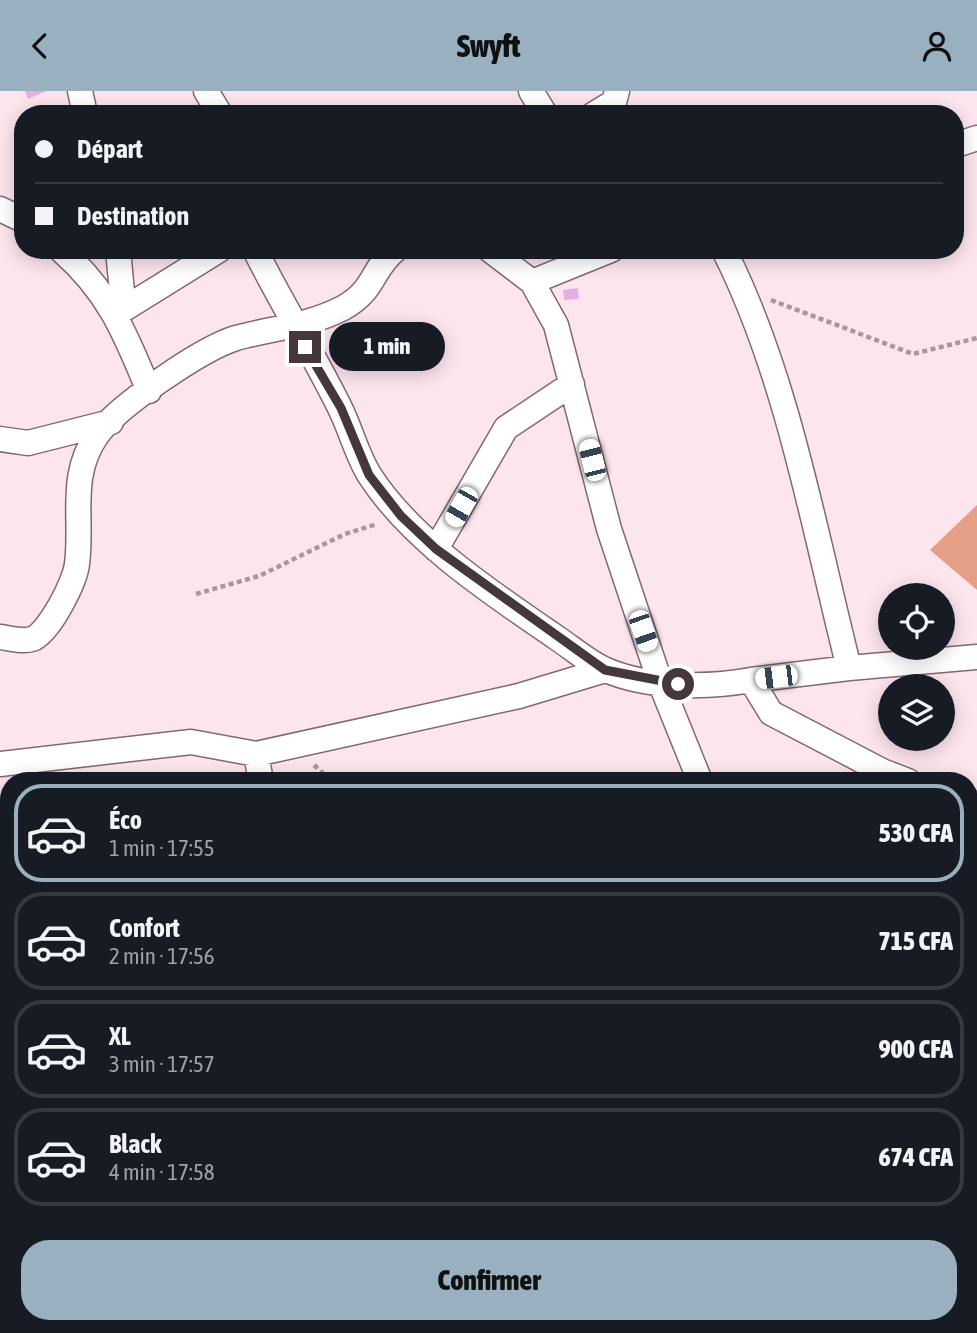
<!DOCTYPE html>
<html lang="fr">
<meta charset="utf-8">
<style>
:root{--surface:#171b24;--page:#242831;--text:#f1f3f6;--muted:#9ea1a6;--line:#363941;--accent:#98b0bf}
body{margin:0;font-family:"Asap Condensed",sans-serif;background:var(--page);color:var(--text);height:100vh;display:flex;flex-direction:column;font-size:26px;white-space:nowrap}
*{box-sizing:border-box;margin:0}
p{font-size:23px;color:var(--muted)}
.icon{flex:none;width:38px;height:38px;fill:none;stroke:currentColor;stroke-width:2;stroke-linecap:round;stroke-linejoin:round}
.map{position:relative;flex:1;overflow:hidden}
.sheet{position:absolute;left:0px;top:681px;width:978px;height:562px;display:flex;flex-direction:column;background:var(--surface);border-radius:28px 28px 0 0;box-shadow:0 4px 18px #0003}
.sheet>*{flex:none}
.top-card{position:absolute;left:14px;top:14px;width:950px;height:154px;border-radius:28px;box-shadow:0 4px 18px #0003;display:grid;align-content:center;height:154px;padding:0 21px;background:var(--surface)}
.buttons{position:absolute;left:878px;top:492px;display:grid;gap:14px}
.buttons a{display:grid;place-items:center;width:77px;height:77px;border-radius:50%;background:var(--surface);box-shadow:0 4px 18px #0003;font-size:35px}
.end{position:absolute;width:32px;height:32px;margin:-16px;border:9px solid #44383d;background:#fff;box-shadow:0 0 0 4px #fff}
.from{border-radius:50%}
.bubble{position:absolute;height:49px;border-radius:24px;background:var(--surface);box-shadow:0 4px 18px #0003;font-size:23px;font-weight:800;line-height:49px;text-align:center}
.car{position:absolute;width:21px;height:42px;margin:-21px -10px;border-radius:9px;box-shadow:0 0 5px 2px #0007;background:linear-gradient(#fff 24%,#345 0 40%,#fff 0 76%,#345 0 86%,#fff 0)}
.top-card b{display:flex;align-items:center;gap:24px;height:66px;font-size:26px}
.top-card b+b{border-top:2px solid var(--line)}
.top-card i{width:18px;height:18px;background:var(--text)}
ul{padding:12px 0 0;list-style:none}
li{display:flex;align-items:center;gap:21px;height:98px;margin:0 14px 10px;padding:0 7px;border:4px solid var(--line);border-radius:28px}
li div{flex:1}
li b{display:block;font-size:26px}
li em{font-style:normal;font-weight:800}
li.current{border-color:var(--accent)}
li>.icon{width:63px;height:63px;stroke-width:1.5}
.primary-button{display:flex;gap:14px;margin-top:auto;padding:14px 21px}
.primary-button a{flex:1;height:80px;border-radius:28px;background:var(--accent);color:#111;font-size:28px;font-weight:800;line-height:80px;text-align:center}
header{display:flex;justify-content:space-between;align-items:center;height:91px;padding:0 21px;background:var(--accent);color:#111;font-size:32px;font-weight:800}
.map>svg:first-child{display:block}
.forest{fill:#e59f86}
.building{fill:#e6afe1}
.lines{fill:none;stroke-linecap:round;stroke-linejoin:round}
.minor-casing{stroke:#836873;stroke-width:27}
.path{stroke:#a9969e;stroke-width:4.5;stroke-dasharray:5 3.5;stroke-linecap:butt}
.minor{stroke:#fff;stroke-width:24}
.route{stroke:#44383d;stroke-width:9}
</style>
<header><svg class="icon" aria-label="back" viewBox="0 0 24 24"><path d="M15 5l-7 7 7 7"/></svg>Swyft<svg class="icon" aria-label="person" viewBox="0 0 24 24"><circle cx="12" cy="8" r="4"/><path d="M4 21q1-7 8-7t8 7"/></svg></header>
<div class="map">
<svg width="977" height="1242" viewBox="0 0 977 1242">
<rect width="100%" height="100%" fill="#fde5ee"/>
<path class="forest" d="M977,414V499L930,459Z"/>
<path class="building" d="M25,0H47L28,8Z
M578,197L579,208L564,209L563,199Z"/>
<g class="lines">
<defs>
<path id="minor" d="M80,0L85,23
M206,0L220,23
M531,0L545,23
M594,23L614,11L617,0
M956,54L977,47
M0,118L23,129
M61,159C109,201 125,242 149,300
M118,159L122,201L116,223L219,159
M255,159C282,213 314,264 340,317C351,339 357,365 370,385C413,451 493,503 557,547C572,557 589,572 606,579C648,597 707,597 751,589L771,622L882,680L908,690
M490,159L532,191
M611,159L532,191L556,234L609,438L660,591L700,690
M724,159C788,286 814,439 849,577
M0,348L28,352L111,331
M436,458L506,337L572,293
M0,546C9,547 23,551 32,548C49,542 75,491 77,473C83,428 68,385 97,344C118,315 201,258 236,247C273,237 308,235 343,217C375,200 372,177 395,159
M751,589L849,577L977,566
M256,663L261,690
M0,673L191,651L256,663L519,605L605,579
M970,711L977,714
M0,772L9,770
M970,821L977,824
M970,1122L977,1117
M258,1234L260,1242
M756,1234L760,1242
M964,1234L969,1242
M384,1242L392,1234
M793,1242L804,1234"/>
</defs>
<use href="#minor" class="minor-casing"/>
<path class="path" d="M771,209L913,263L977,247
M196,503L259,485L345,443L377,433
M314,674L331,690
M0,1107L9,1105
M158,1234L169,1242"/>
<use href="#minor" class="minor"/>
</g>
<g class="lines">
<path class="route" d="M305,256L341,317L369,384L401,425L436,458L605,579L678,593"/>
</g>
</svg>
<div class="buttons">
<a><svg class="icon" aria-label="locate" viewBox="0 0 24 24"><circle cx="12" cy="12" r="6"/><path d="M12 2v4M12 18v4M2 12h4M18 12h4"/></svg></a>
<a><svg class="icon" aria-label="layers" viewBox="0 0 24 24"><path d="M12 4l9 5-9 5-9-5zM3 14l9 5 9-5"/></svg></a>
</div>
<i class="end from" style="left:678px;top:593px"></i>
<i class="end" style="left:305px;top:256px"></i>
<div class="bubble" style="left:329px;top:231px;width:116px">1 min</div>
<i class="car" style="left:592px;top:369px;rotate:346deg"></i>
<i class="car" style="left:461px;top:416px;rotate:210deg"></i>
<i class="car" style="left:643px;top:540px;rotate:161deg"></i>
<i class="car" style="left:776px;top:586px;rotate:263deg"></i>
<div class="top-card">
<b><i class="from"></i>Départ</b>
<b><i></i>Destination</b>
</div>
<section class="sheet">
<ul>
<li class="current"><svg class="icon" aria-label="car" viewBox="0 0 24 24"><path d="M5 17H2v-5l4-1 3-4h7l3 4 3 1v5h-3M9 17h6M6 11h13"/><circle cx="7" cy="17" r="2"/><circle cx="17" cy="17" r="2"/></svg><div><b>Éco</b><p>1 min · 17:55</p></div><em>530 CFA</em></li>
<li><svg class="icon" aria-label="car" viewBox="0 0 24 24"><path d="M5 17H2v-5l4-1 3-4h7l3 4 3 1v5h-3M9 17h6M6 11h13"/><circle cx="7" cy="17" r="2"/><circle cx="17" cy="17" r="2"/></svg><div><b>Confort</b><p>2 min · 17:56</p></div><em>715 CFA</em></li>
<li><svg class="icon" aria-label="car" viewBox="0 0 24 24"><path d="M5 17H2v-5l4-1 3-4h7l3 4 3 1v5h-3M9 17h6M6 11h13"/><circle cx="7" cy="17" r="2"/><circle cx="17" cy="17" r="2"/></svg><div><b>XL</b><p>3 min · 17:57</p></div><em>900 CFA</em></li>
<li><svg class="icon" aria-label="car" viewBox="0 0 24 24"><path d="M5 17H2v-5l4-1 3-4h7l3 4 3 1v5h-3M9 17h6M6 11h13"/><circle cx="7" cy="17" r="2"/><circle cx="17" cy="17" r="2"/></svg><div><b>Black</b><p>4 min · 17:58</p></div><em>674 CFA</em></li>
</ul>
<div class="primary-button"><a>Confirmer</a></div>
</section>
</div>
